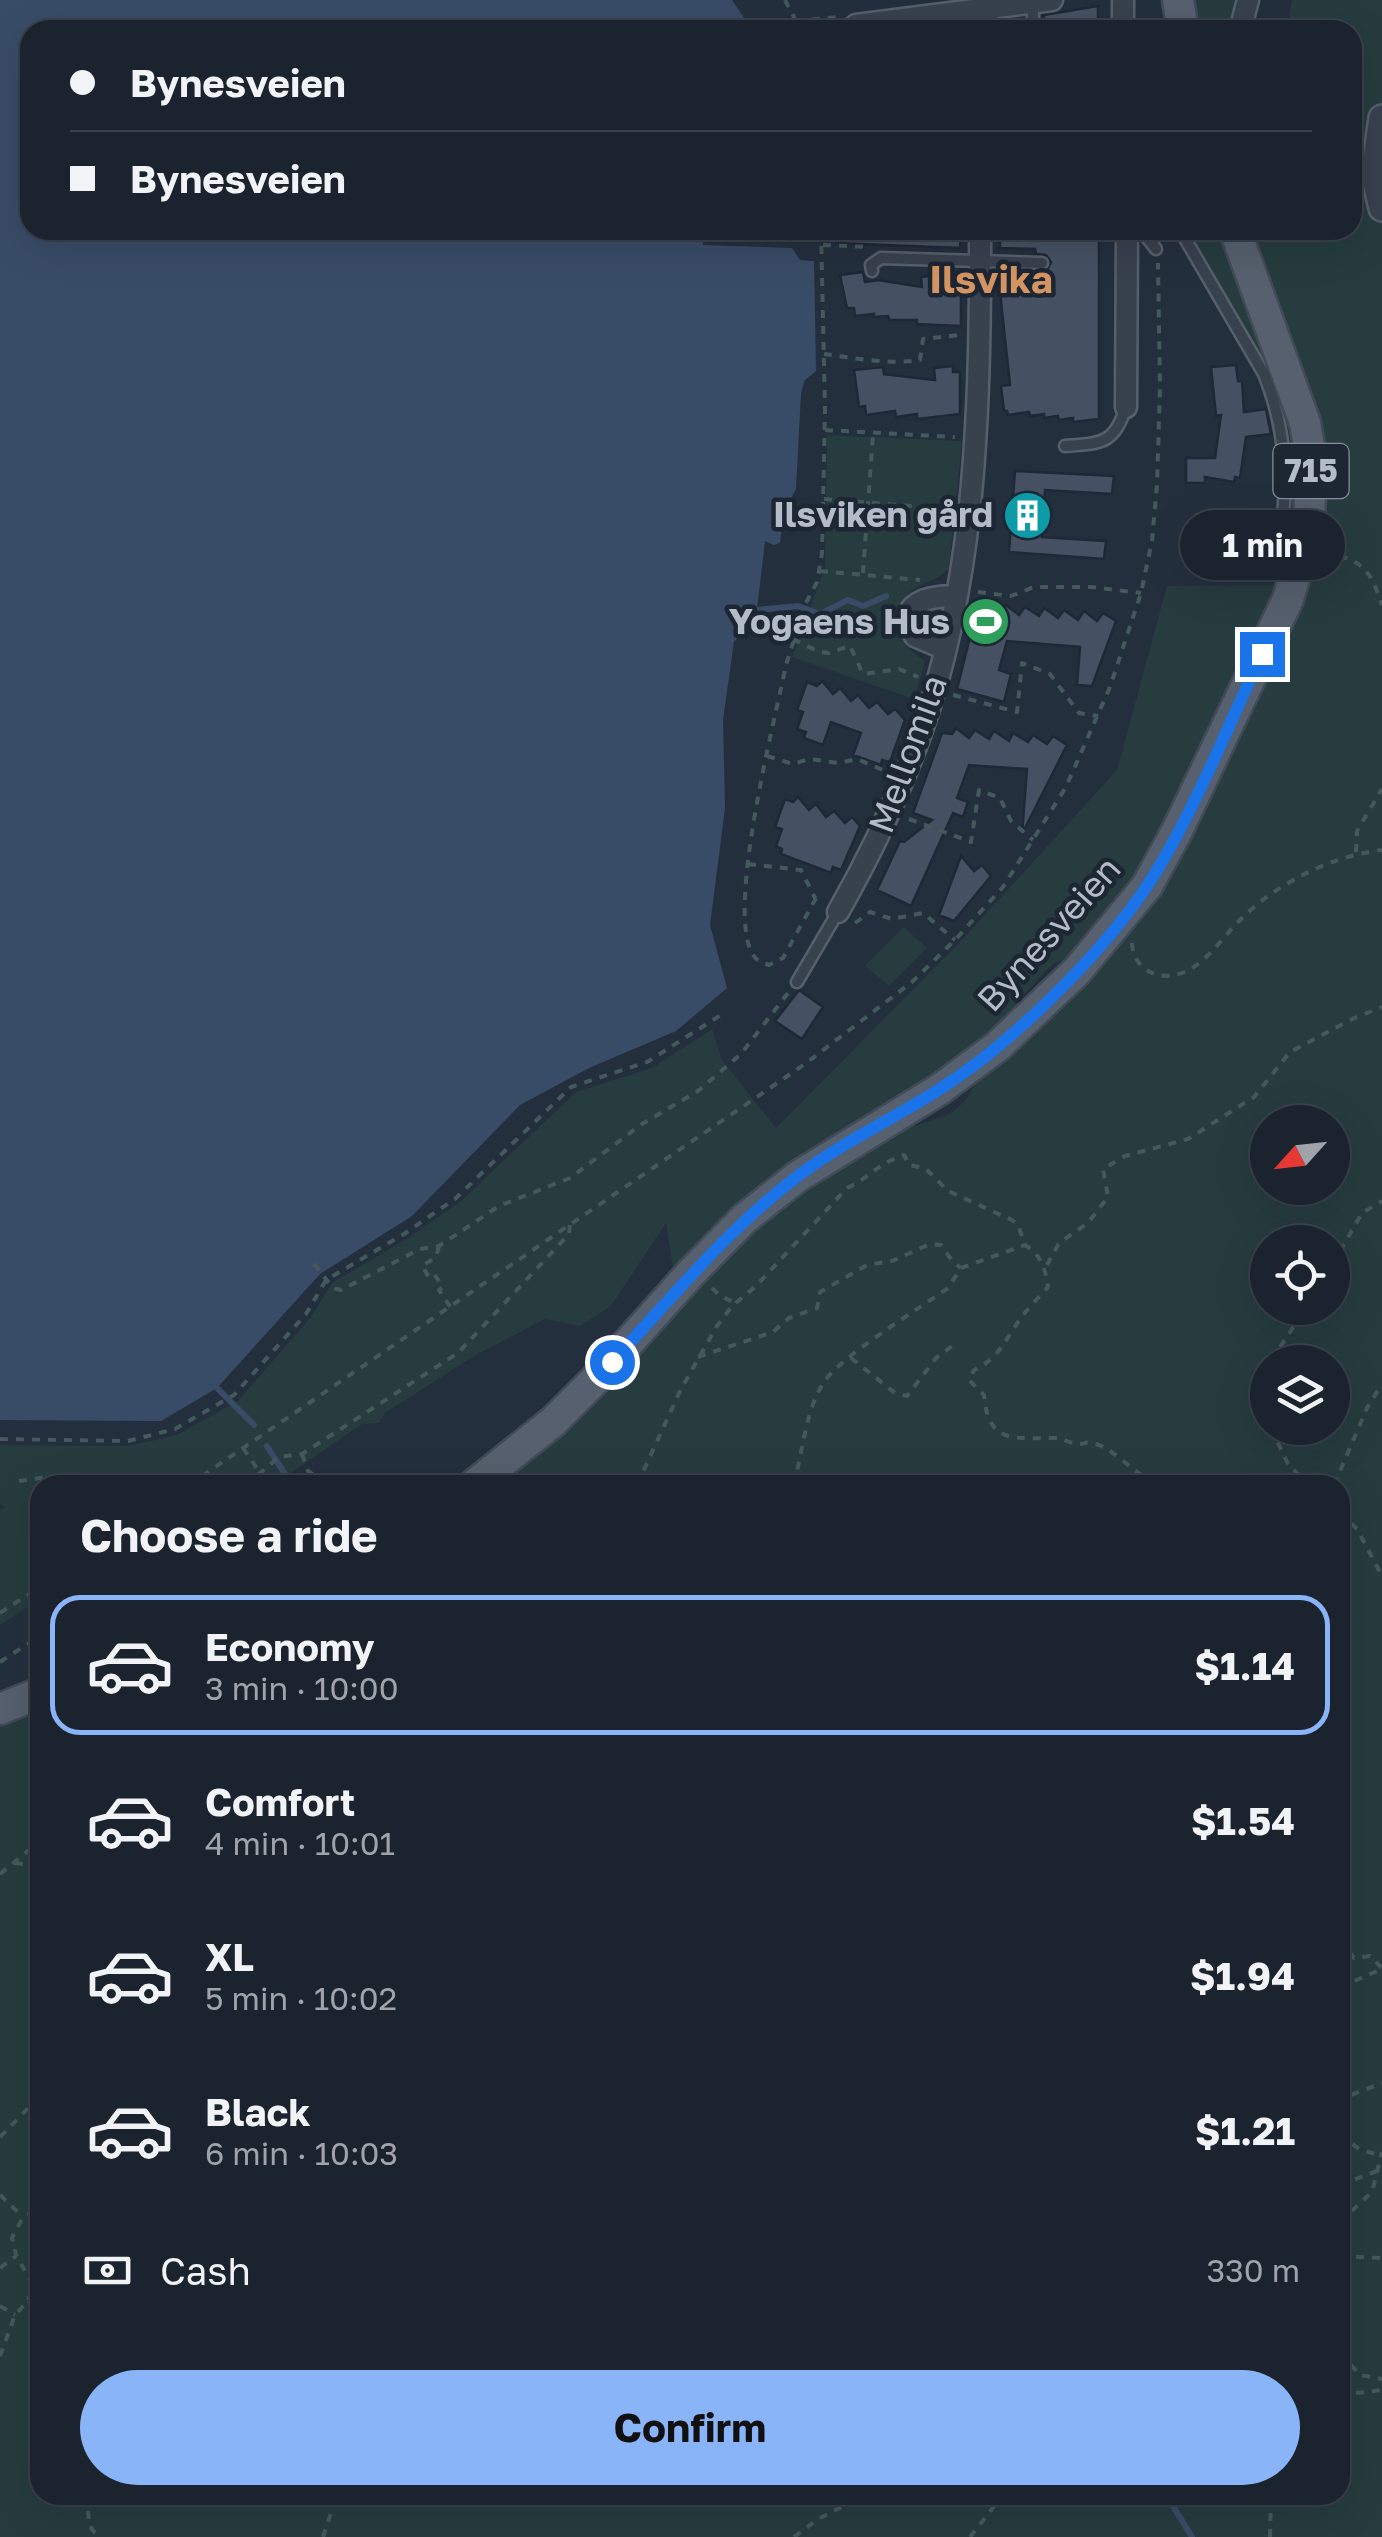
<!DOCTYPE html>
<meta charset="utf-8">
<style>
:root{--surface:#1b232e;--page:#282f3a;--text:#f1f3f6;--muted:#a0a4aa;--line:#39404a;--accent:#8ab4f8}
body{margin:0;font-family:"Golos Text",sans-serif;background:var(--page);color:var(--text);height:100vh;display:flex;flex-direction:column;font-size:38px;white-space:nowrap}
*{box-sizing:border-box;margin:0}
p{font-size:32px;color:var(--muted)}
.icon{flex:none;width:55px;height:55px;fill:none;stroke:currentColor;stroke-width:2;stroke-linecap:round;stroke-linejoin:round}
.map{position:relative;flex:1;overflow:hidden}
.details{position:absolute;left:30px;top:1475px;width:1320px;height:1030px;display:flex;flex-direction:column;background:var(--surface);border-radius:30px;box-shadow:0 10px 40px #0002,0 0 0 2px var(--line)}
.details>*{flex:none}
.hud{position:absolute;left:20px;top:20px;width:1342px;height:220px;border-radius:30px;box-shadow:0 10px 40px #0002,0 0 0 2px var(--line);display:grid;align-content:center;height:220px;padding:0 50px;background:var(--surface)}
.needle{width:65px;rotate:243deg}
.controls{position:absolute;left:1250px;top:1105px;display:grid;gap:20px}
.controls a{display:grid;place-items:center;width:100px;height:100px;border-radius:50%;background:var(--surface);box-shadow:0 10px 40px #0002,0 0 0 2px var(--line);font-size:50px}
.end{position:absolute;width:45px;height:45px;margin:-22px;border:12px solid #1a73e8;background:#fff;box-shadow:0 0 0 5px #fff}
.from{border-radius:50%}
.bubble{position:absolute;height:70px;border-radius:35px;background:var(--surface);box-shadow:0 10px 40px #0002,0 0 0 2px var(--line);font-size:32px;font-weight:700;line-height:70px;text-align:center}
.hud b{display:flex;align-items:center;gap:35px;height:95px;font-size:38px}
.hud b+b{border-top:2px solid var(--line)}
.hud i{width:25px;height:25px;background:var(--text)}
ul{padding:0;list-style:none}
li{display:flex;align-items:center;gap:30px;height:140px;margin:0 20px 15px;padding:0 30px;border:5px solid transparent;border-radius:30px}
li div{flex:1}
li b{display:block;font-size:38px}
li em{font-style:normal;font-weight:700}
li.selected{border-color:var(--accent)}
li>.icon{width:90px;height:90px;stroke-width:1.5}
h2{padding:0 50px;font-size:45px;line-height:120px}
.pay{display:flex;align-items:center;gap:25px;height:110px;padding:0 50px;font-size:38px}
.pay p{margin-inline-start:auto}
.primary-button{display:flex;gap:20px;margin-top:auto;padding:20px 50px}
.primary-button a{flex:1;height:115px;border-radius:60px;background:var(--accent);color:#111;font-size:40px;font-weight:700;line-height:115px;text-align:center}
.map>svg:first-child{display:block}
.green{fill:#263c3f;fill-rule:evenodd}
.water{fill:#394c67}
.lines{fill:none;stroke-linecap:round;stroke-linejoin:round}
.stream{stroke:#394c67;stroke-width:6}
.building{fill:#455162;stroke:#1f2835;stroke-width:2.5}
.service-casing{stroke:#565f6c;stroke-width:15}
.minor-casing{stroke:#565f6c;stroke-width:25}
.tertiary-casing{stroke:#565f6c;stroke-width:30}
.primary-casing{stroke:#414a57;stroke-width:35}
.path{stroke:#44595c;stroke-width:4;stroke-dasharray:8 8;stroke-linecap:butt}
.service{stroke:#38414e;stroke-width:10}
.minor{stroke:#38414e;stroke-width:20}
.tertiary{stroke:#38414e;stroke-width:25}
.primary{stroke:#56606e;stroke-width:30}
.route{stroke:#1a73e8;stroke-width:12}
.labels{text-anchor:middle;stroke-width:9;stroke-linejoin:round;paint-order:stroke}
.shield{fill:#1d2633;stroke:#878f9c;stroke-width:2.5}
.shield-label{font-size:32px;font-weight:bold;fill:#b4bcc9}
.poi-label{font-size:35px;font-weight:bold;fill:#b4bcc9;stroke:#1d2633;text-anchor:end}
.street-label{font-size:35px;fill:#b4bcc9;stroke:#1d2633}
.neighbourhood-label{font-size:38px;font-weight:bold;fill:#d59563;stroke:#1d2633}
</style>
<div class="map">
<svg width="1382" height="2537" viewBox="0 0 1382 2537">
<rect width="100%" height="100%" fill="#242f3e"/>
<path class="green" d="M1191,0H1238L1228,30H1196Z
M1292,0H1382V2537H0V1723L40,1706V2495H1340V1485H494L719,1261L799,1191L886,1136L950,1114L966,1100L980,1074L1189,830L1310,584L1319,554L1324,511L1246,230H1352V30H1283L1289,19ZM1268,1122H1332V1188H1268ZM1268,1242H1332V1308H1268ZM1268,1362H1332V1428H1268Z
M1185,230H1218L1269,367L1255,351Z
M827,435L962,441L949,568C937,582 920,582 908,594C883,619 902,647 925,661L914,699L792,657L825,568Z
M1279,585L1137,881L1072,958L1054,963L1025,993L1018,1015L674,1274L666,1223L611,1306L580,1326L545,1319L474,1356L385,1413L379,1423L362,1424L273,1485H40V1604L37,1601L0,1625V1510L5,1508L0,1503V1445L129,1446L177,1435L238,1401L311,1317L332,1283L408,1238L460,1202L576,1092L652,1068L712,1029L722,1060L776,1128L960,942L1117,770L1167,586Z
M904,927L927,948L889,986L865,966Z"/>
<path class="water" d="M0,0H732L749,25L759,30H30V230H702L703,245L792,248L800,260L814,261L816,371L805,380L801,393L796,489L783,514L780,543L774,545L765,541L755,626L734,641L723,720L725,808L710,925L727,988L676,1031L589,1068L520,1105L412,1216L320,1274L217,1388L161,1421L0,1420Z"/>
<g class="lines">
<path class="stream" d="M756,610L798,606L820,614L848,600L863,606L886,596
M217,1388L254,1425
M267,1446L292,1485
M1166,2495L1192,2537"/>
</g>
<path class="building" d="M1098,6V30H1044V15Z
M836,230H961L960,248L836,243Z
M1000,230H1099V419L1073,422V418L1059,420L1058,416L1044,418V414L1030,416L1029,412L1008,415L1007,411H1004L1001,386L1010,385L999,283L1039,278L1038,272L1047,270L1051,262L1046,255L1036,254L1035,249L1000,248Z
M863,272L865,282L878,280L922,287L921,277L955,274V280L961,279V326L917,324V320H889L888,316L874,317V314L855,316L854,308H847L840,275Z
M1236,365L1238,381H1242L1244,412L1266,409L1271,434L1246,437L1240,478L1235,477L1234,482L1205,477V483H1186V458H1215L1221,415L1216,416L1211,367Z
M953,366V372H960V414L917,419V414L896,417L895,411L866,415L865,406L859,407L854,370L883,367L884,374L935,380L934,368Z
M1015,471L1114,476L1112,494L1045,490L1042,537L1106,541L1104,559L1009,552Z
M1241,515L1243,540H1247L1248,546L1249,572H1224V559L1219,560L1216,540H1208V516Z
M1006,605L1019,615L1025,607L1039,616L1044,608L1058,618L1064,610L1078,620L1084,611L1097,621L1103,613L1116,621L1092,686L1077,685L1080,647L1007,641L999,670L1011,674L1004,702L957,689L977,609L1002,611Z
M822,681L833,694L840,688L851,701L858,695L869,708L877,702L888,714L895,709L905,720L890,762L882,760L881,765L853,755L861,733L831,722L823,745L804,738L806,732L797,729L803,712L797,710L807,682L817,686Z
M956,728L969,738L975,730L989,739L994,731L1009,741L1013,733L1028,742L1033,735L1047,744L1053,736L1067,745L1022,834L1027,769L969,765L957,798L968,802L963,817L953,813L911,906L877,890L900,841L904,842L932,820L913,813L942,733L952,734Z
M798,797L809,810L816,804L826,817L834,811L845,823L852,817L860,826L841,870L833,867L831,873L781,854L782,849L776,846L782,829L775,827L785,799L793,802Z
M961,856L974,871L982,865L991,876L954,921L939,915Z
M799,990L823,1007L802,1039L775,1021Z"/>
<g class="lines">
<defs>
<path id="service" d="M1033,3V30
M991,9L994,30
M1141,230L1156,249
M1180,230L1264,374C1287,431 1290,488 1278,548
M872,271L871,265L881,258L1042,263
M1065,446C1101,443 1114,445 1126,407
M797,982L838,912"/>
<path id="minor" d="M1123,0V30
M850,30L856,25L1052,0
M1240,30L1248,0
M1126,407L1127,230
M945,649L915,636C894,602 930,596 956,596
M838,912C871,854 899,795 921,733C977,578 981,394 980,230"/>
<path id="tertiary" d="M1382,118L1374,174L1382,208"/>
<path id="primary" d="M1178,0L1183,30
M474,1485L554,1421L596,1379L691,1273L744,1219L797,1177L940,1089L998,1046L1077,971L1147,886L1177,831L1288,599L1309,528L1311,458L1305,423L1235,230
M0,1709L40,1693"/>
</defs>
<use href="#service" class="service-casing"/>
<use href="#minor" class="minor-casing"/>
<use href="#tertiary" class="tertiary-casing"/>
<use href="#primary" class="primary-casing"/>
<path class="path" d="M785,0L796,21V30
M796,21L838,17
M821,230L825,410L822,553L817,582L805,605L786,665C774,724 728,902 751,951C755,960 760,962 769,965L783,958L816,898L821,901
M823,245L868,247
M824,354C855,358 889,365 920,360L923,339L960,335
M825,430L955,437
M824,499L949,509
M1324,552C1363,560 1370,569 1382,605
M820,571L920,580
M863,573L873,434
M978,592L1011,596L1034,587H1092L1141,593
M793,639L819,652L829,653L850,646L863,674L899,669L918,677
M953,695L1017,712L1022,663L1050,674L1079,713L1098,716
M767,756L793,764L809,759L839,763L857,759L885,771
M909,819L971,842L979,790L1000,798L1011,821L1033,840
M1356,852L1357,831L1382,789
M748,864L801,870L815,898
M855,923L870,912L892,919L923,913L955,940
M1132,943C1133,969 1158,982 1182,973C1206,964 1221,939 1239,921C1275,884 1331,856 1382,850
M439,1246L436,1257L422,1266L429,1277L434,1274L443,1287L439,1290L451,1308
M314,1264L333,1288L341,1290L420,1249L439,1246L499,1206L570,1178L642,1124L698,1091L741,1054L788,993
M1047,1265L1059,1243L1088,1223L1108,1197L1103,1169L1125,1156L1188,1139L1254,1097L1290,1052L1352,1019L1382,1007
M1332,1265L1362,1213L1382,1201
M712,1288L720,1296L736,1303
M698,1357L773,1332L789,1318L817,1308L820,1292L867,1265L892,1261L930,1244L941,1245L953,1262L961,1268
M851,1358L895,1393L907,1396L936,1358L956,1343
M1275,1362L1280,1347L1306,1308
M1268,1384L1264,1393L1268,1418
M1271,1428L1288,1464L1309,1485
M0,1439L128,1441L175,1429L234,1395L306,1314L326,1280L404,1234L456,1198L571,1087L647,1062L724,1013
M243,1448L260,1473
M302,1454L308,1471L320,1479L317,1485
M19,1481L54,1476L79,1485
M149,1485L165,1476
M189,1485L805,1064L912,982L955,940L1003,887L1066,787L1110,687L1141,593L1152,541L1157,485L1160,388L1158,263
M246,1485L279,1457L302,1454L458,1353L569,1234L570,1224
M637,1485L681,1389L717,1326L732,1306L755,1287L847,1188C871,1177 875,1165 904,1155L909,1165L925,1168L948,1191L1012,1220L1018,1225L1025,1245C1042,1256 1045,1268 1048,1287C1039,1297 1029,1307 1021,1318C1006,1338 999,1359 974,1370L969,1380L984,1395C988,1447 1017,1437 1056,1438C1064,1438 1070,1444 1078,1444C1088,1444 1084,1441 1093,1443C1114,1448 1136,1476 1158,1485
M793,1485C804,1451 804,1413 824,1382C840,1357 920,1308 948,1288L961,1268L1025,1245
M1334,1485L1367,1408L1382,1384
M1340,1512L1357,1529L1382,1576
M0,1613L40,1587
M0,1662L40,1636
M15,1863L40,1866
M0,1874L40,1841
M1340,1939L1354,1958L1370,1956L1382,1968
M1340,1987L1382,1969
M1340,2106L1351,2095L1382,2083
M1340,2134L1359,2149L1378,2155
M0,2137L40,2096
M1340,2185L1382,2169
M0,2195L23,2217
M1340,2222L1372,2192L1382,2152
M1340,2256L1382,2258
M0,2268L16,2256
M28,2301L40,2310
M0,2306L15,2315
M1340,2353L1360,2375L1382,2379
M0,2356L15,2315L28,2301L33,2285L16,2255L12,2238L23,2217L40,2209
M40,2361L37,2367L40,2376
M1340,2395L1382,2390
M40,2460L35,2461L40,2463
M87,2495L89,2525L98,2537
M323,2537L337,2495
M794,2537L818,2519L865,2495
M970,2537L1003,2495
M1270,2537L1271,2495"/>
<use href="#service" class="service"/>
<use href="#minor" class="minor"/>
<use href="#tertiary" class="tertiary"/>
<use href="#primary" class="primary"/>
</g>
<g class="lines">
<path class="route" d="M612,1362C672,1298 725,1232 794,1179C840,1143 894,1119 943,1087C1008,1045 1083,972 1130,910C1183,841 1224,734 1262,654"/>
</g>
<defs>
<symbol id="building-disc" viewBox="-11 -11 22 22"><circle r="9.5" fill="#0f9aa8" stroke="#1d2633"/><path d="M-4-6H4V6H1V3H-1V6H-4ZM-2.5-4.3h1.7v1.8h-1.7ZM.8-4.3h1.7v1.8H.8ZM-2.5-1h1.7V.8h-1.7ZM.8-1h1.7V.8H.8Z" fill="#fff"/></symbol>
<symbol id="stadium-disc" viewBox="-11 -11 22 22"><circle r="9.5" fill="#2e9e5b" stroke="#1d2633"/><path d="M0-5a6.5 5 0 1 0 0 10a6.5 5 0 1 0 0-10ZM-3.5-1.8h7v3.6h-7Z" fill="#fff"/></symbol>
</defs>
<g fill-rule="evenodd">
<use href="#building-disc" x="1000" y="488" width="55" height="55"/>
<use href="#stadium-disc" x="958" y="594" width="55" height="55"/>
</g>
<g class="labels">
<rect class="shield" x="1273.5" y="444" width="75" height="54" rx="8"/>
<g class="shield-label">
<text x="1311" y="482">715</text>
</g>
<g class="poi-label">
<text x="993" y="527">Ilsviken gård</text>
<text x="950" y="634">Yogaens Hus</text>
</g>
<g class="street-label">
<text transform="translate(908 754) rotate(-70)" y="12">Mellomila</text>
<text transform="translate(1049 934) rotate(-48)" y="12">Bynesveien</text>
</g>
<g class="neighbourhood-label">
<text x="991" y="293">Ilsvika</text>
</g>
</g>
</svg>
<div class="controls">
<a><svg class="needle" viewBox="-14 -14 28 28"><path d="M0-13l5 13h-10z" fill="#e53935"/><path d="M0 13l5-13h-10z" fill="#a0a4aa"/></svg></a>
<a><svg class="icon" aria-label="locate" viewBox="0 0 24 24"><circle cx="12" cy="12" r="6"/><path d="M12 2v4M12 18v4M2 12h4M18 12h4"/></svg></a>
<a><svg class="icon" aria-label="layers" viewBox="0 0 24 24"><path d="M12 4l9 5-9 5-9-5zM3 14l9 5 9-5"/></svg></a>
</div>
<i class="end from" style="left:612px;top:1362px"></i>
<i class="end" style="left:1262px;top:654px"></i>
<div class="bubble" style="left:1180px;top:510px;width:165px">1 min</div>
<div class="hud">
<b><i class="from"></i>Bynesveien</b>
<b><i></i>Bynesveien</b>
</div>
<section class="details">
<h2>Choose a ride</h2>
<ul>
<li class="selected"><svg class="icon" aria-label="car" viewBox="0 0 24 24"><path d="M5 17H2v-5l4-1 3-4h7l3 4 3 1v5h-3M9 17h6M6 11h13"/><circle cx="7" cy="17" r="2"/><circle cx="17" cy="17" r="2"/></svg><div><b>Economy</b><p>3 min · 10:00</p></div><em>$1.14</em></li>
<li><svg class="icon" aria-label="car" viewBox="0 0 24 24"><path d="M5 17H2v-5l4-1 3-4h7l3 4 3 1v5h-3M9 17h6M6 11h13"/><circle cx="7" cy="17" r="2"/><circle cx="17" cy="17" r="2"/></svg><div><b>Comfort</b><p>4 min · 10:01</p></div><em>$1.54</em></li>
<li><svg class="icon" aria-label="car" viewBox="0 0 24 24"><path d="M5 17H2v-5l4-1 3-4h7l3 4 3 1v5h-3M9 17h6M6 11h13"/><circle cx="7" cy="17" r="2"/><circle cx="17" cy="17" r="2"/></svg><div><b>XL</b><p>5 min · 10:02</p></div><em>$1.94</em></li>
<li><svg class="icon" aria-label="car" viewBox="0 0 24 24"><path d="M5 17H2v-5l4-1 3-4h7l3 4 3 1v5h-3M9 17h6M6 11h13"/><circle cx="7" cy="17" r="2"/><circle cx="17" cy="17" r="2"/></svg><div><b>Black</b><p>6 min · 10:03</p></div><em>$1.21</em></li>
</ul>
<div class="pay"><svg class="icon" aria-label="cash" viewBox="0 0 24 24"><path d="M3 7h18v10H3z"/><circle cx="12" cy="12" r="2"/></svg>Cash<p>330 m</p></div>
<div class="primary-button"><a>Confirm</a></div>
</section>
</div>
